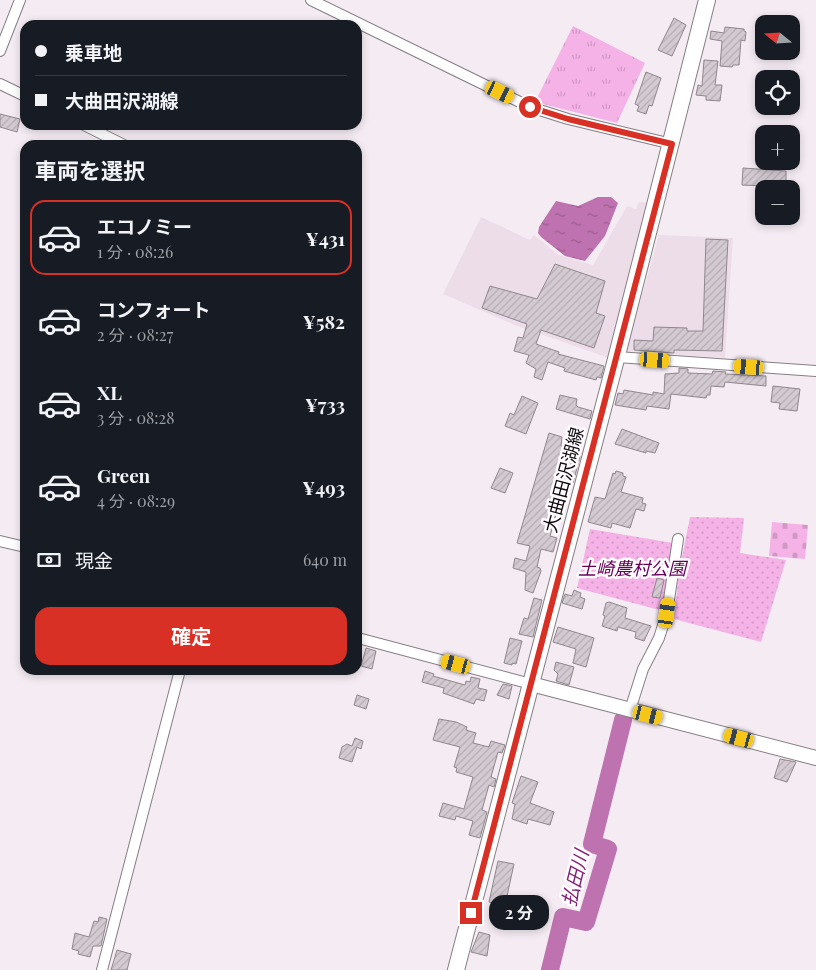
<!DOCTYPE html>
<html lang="ja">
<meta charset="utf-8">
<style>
:root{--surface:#171b24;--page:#242831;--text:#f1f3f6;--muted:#9ea1a6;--line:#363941;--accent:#d93025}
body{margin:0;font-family:"Playfair Display","Noto Sans JP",serif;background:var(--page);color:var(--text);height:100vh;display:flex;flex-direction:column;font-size:19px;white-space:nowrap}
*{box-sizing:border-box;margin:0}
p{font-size:16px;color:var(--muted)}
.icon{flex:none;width:28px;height:28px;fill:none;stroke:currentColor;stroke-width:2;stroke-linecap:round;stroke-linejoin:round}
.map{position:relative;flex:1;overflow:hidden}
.drawer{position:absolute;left:20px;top:140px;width:342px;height:535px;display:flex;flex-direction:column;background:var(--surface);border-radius:15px;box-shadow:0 2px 8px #0003}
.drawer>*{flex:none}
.top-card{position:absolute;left:20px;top:20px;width:342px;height:110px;border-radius:15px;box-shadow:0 2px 8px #0003;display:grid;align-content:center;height:110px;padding:0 15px;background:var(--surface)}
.needle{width:32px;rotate:288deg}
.controls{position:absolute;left:755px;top:15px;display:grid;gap:10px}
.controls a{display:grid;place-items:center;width:45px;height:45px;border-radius:10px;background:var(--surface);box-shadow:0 2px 8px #0003;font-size:25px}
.end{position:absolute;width:22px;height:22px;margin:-11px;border:6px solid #d93025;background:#fff;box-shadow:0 0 0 2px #fff}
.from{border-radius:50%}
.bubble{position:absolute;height:35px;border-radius:15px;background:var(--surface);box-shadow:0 2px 8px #0003;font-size:16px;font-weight:700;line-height:35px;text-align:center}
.car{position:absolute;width:15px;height:30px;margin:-15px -8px;border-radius:6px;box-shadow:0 0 4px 1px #0007;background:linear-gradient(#f5c518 24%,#345 0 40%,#f5c518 0 76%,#345 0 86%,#f5c518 0)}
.top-card b{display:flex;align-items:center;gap:18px;height:48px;font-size:19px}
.top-card b+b{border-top:1px solid var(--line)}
.top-card i{width:12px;height:12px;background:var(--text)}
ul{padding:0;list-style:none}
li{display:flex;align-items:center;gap:15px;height:75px;margin:0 10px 8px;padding:0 5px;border:2px solid transparent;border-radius:15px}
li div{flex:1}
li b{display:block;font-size:19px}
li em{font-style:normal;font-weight:700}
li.selected{border-color:var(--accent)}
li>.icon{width:45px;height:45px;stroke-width:1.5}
h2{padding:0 15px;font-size:22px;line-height:60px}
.pay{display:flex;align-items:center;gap:12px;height:55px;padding:0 15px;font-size:19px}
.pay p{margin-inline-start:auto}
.button{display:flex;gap:10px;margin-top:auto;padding:10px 15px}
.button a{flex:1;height:58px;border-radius:15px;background:var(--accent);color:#fff;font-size:20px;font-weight:700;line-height:58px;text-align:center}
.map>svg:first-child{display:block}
.built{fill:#eddde9}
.grass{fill:url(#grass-tufts)}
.cemetery{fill:url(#cemetery-stones)}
.park{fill:url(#park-dots)}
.water{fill:url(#water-ripples)}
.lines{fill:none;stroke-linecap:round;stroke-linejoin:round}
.river{stroke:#bf72b0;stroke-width:18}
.building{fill:url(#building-hatch);stroke:#8f878d}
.street-casing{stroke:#867e84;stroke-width:12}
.secondary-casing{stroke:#867e84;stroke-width:16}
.primary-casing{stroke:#867e84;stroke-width:18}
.street{stroke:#fff;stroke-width:10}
.secondary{stroke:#fff;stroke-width:14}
.primary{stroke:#fff;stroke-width:16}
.route{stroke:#d93025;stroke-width:6}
.labels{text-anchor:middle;stroke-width:5;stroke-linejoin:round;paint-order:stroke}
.street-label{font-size:18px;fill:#100d0f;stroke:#fffbfe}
.park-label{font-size:18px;font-style:italic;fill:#66015a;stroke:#fffbfe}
.water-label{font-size:19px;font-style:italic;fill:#802372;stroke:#fffbfe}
</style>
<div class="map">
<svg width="816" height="970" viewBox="0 0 816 970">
<defs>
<pattern id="grass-tufts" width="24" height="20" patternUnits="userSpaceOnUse" patternTransform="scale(1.25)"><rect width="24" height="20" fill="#f5b2e6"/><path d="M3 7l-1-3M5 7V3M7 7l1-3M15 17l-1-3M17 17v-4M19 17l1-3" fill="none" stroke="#d198c4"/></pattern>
<pattern id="cemetery-stones" width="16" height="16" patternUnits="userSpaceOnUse" patternTransform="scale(1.25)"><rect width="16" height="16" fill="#f5b2e6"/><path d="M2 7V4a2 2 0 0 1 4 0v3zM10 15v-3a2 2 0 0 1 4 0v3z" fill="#d198c4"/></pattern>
<pattern id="park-dots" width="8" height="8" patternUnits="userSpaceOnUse" patternTransform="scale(1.25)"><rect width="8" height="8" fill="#f5b2e6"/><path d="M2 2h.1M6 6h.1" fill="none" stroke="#d198c4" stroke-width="1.8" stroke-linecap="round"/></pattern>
<pattern id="water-ripples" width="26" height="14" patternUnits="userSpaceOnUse" patternTransform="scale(1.25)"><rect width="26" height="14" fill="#bf72b0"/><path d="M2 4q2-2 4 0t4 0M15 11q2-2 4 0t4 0" fill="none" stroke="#9a5c8e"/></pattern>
<pattern id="building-hatch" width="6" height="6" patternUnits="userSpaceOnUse" patternTransform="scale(1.25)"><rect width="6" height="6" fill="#d4cbd2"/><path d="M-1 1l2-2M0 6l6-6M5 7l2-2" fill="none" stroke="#b5adb3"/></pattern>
</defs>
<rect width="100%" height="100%" fill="#f5ecf3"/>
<path class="built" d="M639,202L653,203L609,358L517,326L443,294L481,217L530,240L534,235L559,255L593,265L627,206L636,209Z
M659,235L733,238L725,358L626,351Z"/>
<path class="grass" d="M573,26L645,63L617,123L535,102Z"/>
<path class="cemetery" d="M772,522L808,525L805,559L769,556Z"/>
<path class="park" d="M690,517L744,518L740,553L786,560L761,642L674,619L679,572Z
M590,529L673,543L663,611L577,588Z"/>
<path class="water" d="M598,197H611L618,203L605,236L585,261L565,256L541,237L538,233L539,227L556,201L578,206Z"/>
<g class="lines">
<path class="river" d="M550,970L563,917L586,922L608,849L592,844L623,720"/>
</g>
<path class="building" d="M674,18L686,25L672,56L658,50Z
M725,27L744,29V31L746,32L745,41L741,40L739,65H733L732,67L720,66L722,41L710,39L711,31L724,33Z
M704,60L718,61L715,85H722L720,101L706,100V96L696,95L698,85L702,86Z
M646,72L661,78L652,106L649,105L646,114L637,111L639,106L635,104Z
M0,114L20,119L17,132L0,127Z
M743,168L786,171V187L742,185Z
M706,239L728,240L722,351L674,350V353L634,350V340L653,341L654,327L687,328V331H703Z
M555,264L605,281L596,313L605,316L594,348L541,330L536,344L559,352L558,354L604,366L601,378L597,377L596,380L564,371L565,368L548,362L542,380L534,377L536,369L526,363L529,355L514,351L518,337L523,338L527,324L482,308L490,286L537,299Z
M679,368L688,369V373L712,374L713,371L726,372L725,374L766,376V386L725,382L724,387L711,386L710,395H707L706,398L671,394L669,409L647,406L646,410L615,405L618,393L623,394L624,390L653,395V392L664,394L665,374L679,373Z
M773,386L800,389L797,411L779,409L780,403L771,402Z
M560,395L577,399L576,405L578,407L592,411L590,419L556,409Z
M522,396L538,403L526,434L505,426L510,413L514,415Z
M622,429L659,443L655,453L646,451V453L615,444Z
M549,433L562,437L561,446L581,453L573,483L562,480L559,489L557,488L550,514L556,515L550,536L557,538L553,552L541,549L537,567L540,568L541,571L533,593L525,590L526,572L513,568L515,558L526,561L530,546L517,543Z
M500,468L513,473L505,493L491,488Z
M616,471L623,473V476L626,477L621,492L643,498L642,503L646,504L644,511L636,509L630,528L612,523L611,528L588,522L595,497L605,499L613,473L615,474Z
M657,578L664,580L660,598L652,597Z
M574,590L581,593L580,597L585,599L582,609L562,603L565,594L572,596Z
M534,598L542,600L533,637L519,634L524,618L528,619Z
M609,602L627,608L625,618L651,626L644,641L635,638L636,632L618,627L617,631L602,626L605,616L603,615L606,603Z
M558,627L594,638L586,667L573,663L576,649L553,642Z
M510,638L522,641L516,664L512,663V665L504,663Z
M366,648L376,651L372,669L361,666Z
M556,662L574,667L569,685L556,681L558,674L554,670Z
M425,671L434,674L433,676L465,685L466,681L470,682L471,677L480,679L478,688L487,690L484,701L476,699L474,704L443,693L444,688L422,682Z
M503,684L512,686L509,699L497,695Z
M357,695L369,699L366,709L354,705Z
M439,719L456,722L467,727L466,730L476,733L473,743L489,747L491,741L505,745L502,753L498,752L491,777L496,779L494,787L489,785L482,810L487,812L480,838L469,835L473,821L456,816L455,820L439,816L443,803L464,809L473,777L456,772L457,768L454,767L460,747L433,740Z
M355,738L363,741L361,749L357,747L352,762L339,758L342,747L347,744L352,746Z
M780,759L796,762L787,782L774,778Z
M521,776L538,782L530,803L554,812L550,825L528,819L527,824L512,819L515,804L512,803Z
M498,861L514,864L507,896L516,899L514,908L511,909L489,902Z
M99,917L107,919L101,946H93L90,957L78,954L79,951L72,949L75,933L89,937L94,921L98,922Z
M479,932L490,935L487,956L471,952Z
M117,950L131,954L127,970H111Z"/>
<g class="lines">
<defs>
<path id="street" d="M311,0L530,107L568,119L672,144
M0,51L20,0
M0,84L25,96
M84,125L124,145
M617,357L816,371
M0,541L25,547
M358,638L531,684
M630,710L643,669L659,638L667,613L678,539
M102,970L180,670"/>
<path id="secondary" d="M531,684L816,758"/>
<path id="primary" d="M456,970L615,363L707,0"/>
</defs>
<use href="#street" class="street-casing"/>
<use href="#secondary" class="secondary-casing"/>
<use href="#primary" class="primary-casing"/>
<use href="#street" class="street"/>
<use href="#secondary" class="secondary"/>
<use href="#primary" class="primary"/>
</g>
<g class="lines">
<path class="route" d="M471,913L672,144L568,119L530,107"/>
</g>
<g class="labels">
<g class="street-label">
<text transform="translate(564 480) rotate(-75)" y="6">大曲田沢湖線</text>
</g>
<g class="park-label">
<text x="632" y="575">土崎農村公園</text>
</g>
<g class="water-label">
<text transform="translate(575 878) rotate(-76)" y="7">払田川</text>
</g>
</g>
</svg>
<div class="controls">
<a><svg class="needle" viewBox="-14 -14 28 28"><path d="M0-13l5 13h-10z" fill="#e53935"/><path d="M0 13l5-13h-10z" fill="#9ea1a6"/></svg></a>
<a><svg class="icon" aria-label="locate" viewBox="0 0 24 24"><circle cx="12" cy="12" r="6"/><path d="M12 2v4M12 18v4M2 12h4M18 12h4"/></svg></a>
<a>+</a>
<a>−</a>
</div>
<i class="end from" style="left:530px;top:107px"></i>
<i class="end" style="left:471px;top:913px"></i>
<div class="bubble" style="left:489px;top:895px;width:60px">2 分</div>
<i class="car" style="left:500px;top:92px;rotate:116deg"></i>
<i class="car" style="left:655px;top:360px;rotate:94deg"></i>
<i class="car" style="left:749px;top:367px;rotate:274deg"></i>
<i class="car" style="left:667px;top:613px;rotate:8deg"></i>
<i class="car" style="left:456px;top:664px;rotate:285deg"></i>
<i class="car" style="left:648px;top:715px;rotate:104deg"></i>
<i class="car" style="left:739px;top:738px;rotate:285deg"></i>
<div class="top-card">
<b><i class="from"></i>乗車地</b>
<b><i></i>大曲田沢湖線</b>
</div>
<section class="drawer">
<h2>車両を選択</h2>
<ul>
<li class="selected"><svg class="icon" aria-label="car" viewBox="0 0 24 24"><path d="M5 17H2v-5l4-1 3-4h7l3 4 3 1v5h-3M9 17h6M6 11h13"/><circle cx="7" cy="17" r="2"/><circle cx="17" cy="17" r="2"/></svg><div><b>エコノミー</b><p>1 分 · 08:26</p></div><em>¥431</em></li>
<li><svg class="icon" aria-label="car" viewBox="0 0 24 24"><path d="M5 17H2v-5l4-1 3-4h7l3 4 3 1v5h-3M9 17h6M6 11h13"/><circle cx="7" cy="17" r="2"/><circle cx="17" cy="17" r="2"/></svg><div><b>コンフォート</b><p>2 分 · 08:27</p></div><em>¥582</em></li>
<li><svg class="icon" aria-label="car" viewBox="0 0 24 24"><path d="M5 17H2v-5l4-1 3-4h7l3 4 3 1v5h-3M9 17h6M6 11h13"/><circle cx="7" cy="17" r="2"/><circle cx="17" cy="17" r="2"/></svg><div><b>XL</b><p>3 分 · 08:28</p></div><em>¥733</em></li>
<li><svg class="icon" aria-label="car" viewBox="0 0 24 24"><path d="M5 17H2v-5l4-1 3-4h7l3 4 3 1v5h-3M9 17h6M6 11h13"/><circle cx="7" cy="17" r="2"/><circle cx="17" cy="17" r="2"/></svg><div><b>Green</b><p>4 分 · 08:29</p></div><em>¥493</em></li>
</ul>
<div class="pay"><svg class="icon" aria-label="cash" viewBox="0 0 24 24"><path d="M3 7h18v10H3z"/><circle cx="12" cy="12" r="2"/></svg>現金<p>640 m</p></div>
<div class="button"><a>確定</a></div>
</section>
</div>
